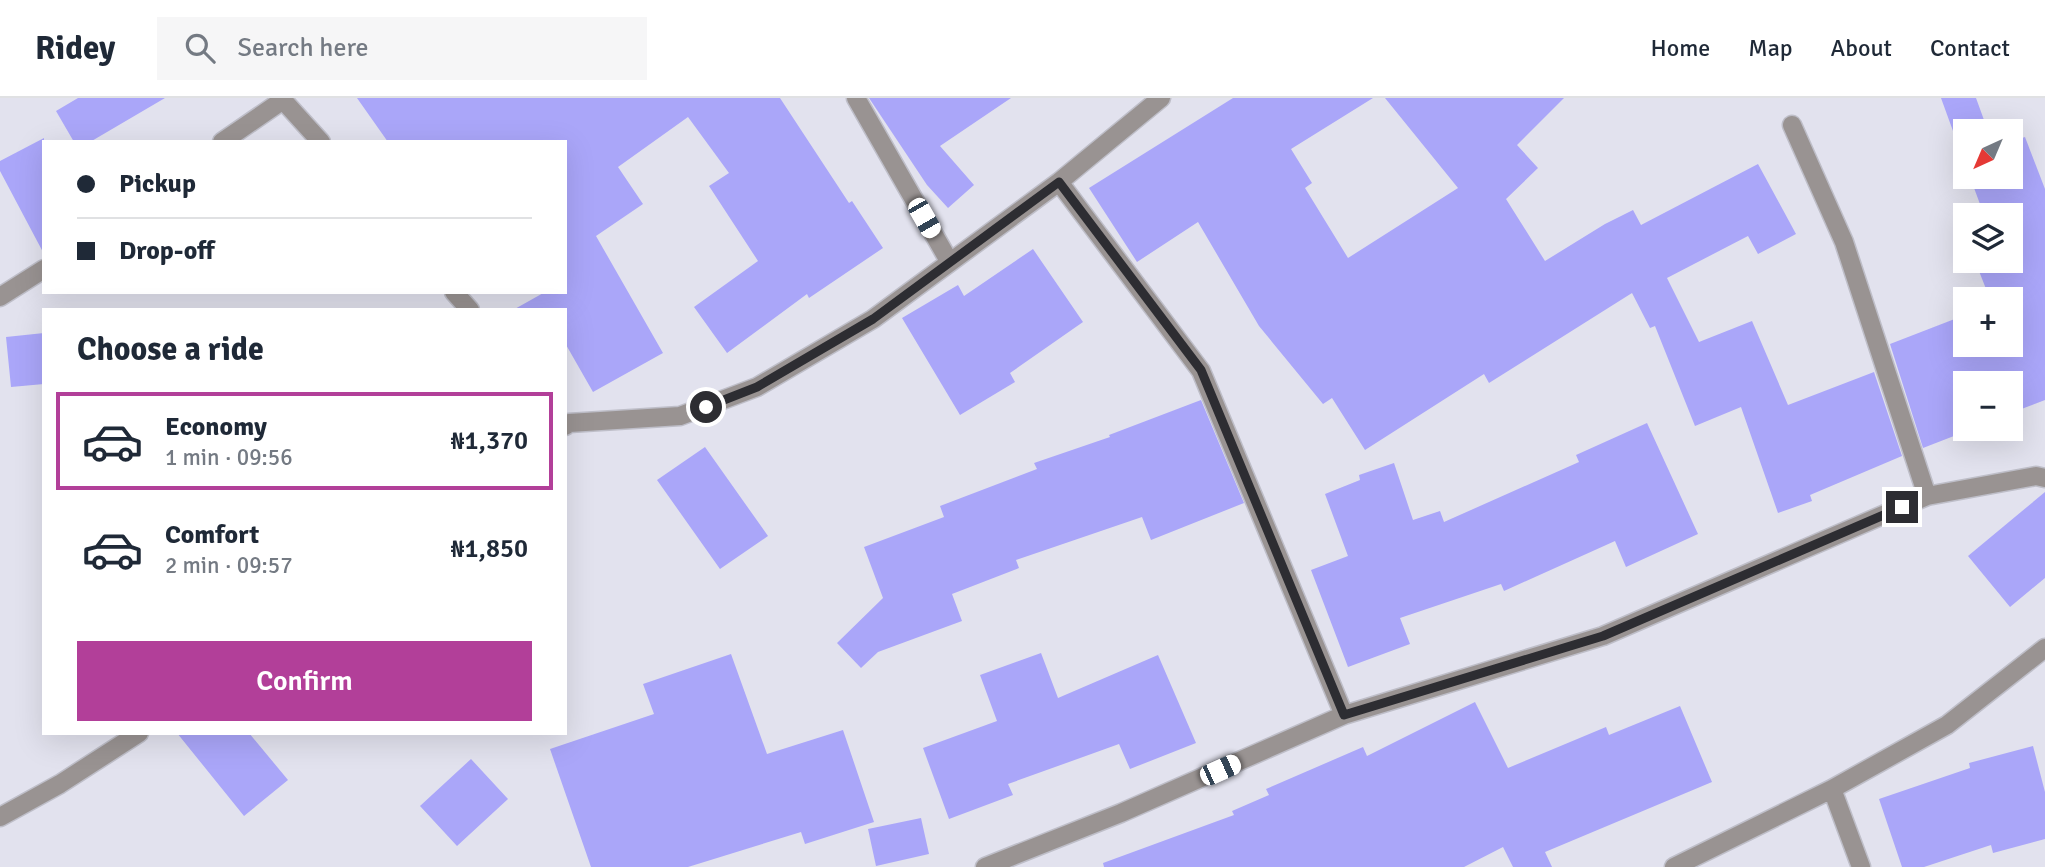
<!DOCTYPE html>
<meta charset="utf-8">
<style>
:root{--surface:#fff;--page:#f6f6f7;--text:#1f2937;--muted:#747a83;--line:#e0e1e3;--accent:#b23f99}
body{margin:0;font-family:Signika,sans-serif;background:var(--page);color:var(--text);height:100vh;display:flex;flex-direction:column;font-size:26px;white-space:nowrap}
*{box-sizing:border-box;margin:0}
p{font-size:23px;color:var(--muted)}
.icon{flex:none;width:38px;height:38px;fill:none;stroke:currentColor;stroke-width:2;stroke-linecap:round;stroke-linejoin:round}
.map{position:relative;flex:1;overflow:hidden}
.details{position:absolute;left:42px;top:210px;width:525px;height:427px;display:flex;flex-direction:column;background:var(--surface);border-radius:0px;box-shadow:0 7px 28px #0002}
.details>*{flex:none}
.banner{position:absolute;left:42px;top:42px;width:525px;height:154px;border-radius:0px;box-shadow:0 7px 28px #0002;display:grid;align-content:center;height:154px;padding:0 35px;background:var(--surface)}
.needle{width:46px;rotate:224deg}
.fabs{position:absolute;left:1953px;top:21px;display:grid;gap:14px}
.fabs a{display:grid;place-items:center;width:70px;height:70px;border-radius:0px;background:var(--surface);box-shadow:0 7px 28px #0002;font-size:35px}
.end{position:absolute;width:32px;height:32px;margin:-16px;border:9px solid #2d2d32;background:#fff;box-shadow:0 0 0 4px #fff}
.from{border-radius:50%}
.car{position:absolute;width:21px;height:42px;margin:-21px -10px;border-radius:9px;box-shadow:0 0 5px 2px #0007;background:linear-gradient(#fff 24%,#345 0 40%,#fff 0 76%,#345 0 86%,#fff 0)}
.banner b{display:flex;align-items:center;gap:24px;height:66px;font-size:26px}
.banner b+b{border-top:2px solid var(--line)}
.banner i{width:18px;height:18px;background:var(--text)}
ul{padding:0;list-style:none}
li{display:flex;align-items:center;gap:21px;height:98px;margin:0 14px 10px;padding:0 21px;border:4px solid transparent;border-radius:0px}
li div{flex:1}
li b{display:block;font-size:26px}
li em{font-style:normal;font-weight:600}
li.selected{border-color:var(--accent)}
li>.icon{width:63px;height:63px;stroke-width:1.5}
h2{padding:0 35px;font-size:32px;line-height:84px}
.primary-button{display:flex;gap:14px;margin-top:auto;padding:14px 35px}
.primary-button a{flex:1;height:80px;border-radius:0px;background:var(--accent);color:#fff;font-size:28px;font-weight:600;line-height:80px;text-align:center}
header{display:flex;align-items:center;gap:42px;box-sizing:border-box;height:98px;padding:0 35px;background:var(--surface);border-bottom:2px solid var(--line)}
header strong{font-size:33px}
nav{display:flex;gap:38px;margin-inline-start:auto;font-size:24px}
.search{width:490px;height:63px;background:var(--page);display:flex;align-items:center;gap:18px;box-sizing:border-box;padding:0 24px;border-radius:0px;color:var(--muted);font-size:26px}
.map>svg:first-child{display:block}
.building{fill:#aaa6f9}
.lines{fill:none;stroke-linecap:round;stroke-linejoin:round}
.minor-casing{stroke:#bebec8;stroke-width:21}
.minor{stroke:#999392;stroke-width:18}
.route{stroke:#2d2d32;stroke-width:9}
</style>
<header>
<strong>Ridey</strong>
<div class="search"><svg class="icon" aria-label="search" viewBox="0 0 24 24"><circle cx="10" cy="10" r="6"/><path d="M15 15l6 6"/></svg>Search here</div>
<nav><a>Home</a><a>Map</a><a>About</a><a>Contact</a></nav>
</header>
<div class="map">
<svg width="2045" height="769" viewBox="0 0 2045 769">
<rect width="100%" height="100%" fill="#e2e2ee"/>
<path class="building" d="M78,0H165L90,44H74L56,13Z
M357,0H780L849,105L852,103L883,150L809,200L807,196L727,255L694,209L758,163L709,88L729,75L688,19L618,69L643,106L596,138L663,255L593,294L565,245V212H513L545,194H565V44H388Z
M869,0H1011L940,48L974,87L948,110L927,87Z
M1233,0H1373L1291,51L1312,85L1305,90L1348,160L1458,90L1385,0H1564L1517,47L1538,70L1506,101L1545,163L1605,126L1633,112L1641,127L1758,66L1796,136L1758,156L1748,138L1667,180L1699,244L1752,223L1788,307L1874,274L1902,358L1810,397L1812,403L1778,415L1741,309L1695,328L1655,228L1650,230L1632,195L1489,285L1484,276L1365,352L1332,300L1323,306L1259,228L1198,124L1137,164L1089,90Z
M1941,0H1976L1988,33H1965V66Z
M2025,39L2045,91V302L2011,315V285H1965V331H1972L1923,350L1890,246L1965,217V247H2011V201H1990L1975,163H2011V117H1984L1970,79H2011V44Z
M44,40V156L0,73V63Z
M1033,151L1083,224L1010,275L1015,284L960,317L902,220L958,187L964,198Z
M44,235V286L11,289L6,239Z
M1201,302L1244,405L1151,442L1142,419L1016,462L1019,470L952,496L962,523L878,554L861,570L837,545L883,500L864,449L944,419L940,408L1037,371L1034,365L1110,339L1109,337Z
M1647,325L1698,436L1626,469L1615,443L1504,493L1501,486L1400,520L1410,546L1348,569L1311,472L1348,458L1325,396L1360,382L1359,377L1394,365L1413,422L1440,413L1444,424L1579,364L1576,357Z
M705,349L768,438L720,471L657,382Z
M2045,394V480L2010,509L1968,458Z
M1041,555L1058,600L1158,557L1196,645L1130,671L1119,646L1008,686L1013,697L949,721L923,650L997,623L980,577Z
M731,556L767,656L843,632L874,724L805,746L801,734L688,769H591L550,651L654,616L643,586Z
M1475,604L1508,670L1606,629L1609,637L1680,608L1712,684L1545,754L1552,769H1513L1503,749L1464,769H1104L1103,765L1234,717L1232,713L1269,697L1266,691L1363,649L1367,658Z
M177,635H249L288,682L244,718Z
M2033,648L2045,694V741L1993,755L1991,747L1924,769H1902L1879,701L1970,670L1969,665Z
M471,661L508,701L457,748L420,708Z
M921,720L929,756L876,768L868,731Z"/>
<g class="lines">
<defs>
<path id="minor" d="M281,0L321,44
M856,0L949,163
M1792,27L1844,144L1927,398
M222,44L283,2
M1059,84L1201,273L1344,617
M454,194L470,212
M0,199L44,171
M565,328L569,325L680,318L757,289L873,221L1059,84L1161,0
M1832,691L1861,769
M0,719L60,686L139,635
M985,769L1121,715L1344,617L1603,538L1927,398L2036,378L2045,380
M1674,769L1832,691L1947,627L2045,550"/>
</defs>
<use href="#minor" class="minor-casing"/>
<use href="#minor" class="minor"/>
</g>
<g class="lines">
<path class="route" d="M706,309L757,289L873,221L1059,84L1201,272L1344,617L1603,538L1902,409"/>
</g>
</svg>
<div class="fabs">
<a><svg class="needle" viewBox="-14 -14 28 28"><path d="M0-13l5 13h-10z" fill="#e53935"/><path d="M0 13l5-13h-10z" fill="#747a83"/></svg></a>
<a><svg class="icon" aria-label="layers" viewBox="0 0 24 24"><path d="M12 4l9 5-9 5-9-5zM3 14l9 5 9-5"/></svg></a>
<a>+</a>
<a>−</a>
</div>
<i class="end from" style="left:706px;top:309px"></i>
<i class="end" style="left:1902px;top:409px"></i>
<i class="car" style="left:924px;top:120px;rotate:150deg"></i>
<i class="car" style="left:1220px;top:672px;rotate:66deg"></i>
<div class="banner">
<b><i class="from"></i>Pickup</b>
<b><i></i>Drop-off</b>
</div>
<section class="details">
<h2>Choose a ride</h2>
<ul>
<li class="selected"><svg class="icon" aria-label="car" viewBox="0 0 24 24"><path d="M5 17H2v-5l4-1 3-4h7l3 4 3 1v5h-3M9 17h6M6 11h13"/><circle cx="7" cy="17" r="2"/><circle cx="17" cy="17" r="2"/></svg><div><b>Economy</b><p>1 min · 09:56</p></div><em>₦1,370</em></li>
<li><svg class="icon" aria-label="car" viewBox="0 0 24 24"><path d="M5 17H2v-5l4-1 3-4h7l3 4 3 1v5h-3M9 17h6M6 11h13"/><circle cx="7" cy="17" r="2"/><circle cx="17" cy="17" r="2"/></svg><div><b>Comfort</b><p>2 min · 09:57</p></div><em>₦1,850</em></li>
</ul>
<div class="primary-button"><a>Confirm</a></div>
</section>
</div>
